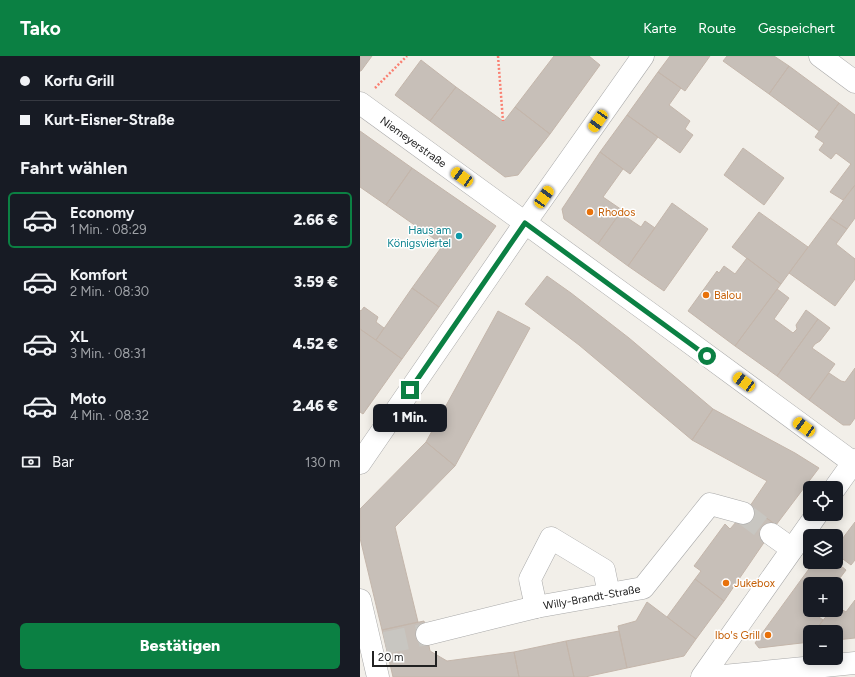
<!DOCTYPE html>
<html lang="de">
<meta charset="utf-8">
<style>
:root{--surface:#171b24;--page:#242831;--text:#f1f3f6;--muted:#9ea1a6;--line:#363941;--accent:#0b8043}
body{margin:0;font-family:Figtree,sans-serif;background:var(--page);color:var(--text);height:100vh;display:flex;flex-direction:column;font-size:15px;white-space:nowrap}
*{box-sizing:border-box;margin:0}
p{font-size:13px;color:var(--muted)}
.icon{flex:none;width:22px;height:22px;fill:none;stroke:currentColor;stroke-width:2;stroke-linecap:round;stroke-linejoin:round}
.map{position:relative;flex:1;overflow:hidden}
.sheet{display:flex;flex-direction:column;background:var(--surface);width:360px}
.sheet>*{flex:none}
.banner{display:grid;align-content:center;height:88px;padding:0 20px;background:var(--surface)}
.tools{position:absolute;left:443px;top:425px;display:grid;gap:8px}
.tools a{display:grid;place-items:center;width:40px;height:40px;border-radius:6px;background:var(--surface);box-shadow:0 2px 10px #0003;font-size:20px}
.scale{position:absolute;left:12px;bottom:10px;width:65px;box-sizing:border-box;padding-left:4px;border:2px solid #222;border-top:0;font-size:11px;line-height:14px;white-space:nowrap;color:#222;-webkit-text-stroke:3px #fff;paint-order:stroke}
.end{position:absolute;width:18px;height:18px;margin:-9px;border:5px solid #0b8043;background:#fff;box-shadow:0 0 0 2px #fff}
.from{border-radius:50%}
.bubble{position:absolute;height:28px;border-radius:6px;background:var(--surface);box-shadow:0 2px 10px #0003;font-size:13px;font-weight:800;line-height:28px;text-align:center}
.car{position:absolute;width:12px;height:24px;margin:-12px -6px;border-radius:5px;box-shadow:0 0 3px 1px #0007;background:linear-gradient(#f5c518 24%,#345 0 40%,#f5c518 0 76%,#345 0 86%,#f5c518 0)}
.banner b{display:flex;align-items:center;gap:14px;height:38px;font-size:15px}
.banner b+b{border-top:1px solid var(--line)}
.banner i{width:10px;height:10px;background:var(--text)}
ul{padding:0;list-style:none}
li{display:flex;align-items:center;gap:12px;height:56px;margin:0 8px 6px;padding:0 12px;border:2px solid transparent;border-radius:6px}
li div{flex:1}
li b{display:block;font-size:15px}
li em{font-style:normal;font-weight:800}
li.current{border-color:var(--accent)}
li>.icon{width:36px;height:36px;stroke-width:1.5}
h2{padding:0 20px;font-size:18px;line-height:48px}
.pay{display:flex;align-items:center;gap:10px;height:44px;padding:0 20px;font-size:15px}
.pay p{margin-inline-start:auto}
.primary-button{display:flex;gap:8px;margin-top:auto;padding:8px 20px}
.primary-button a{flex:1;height:46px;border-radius:6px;background:var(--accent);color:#fff;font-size:16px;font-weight:800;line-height:46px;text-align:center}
header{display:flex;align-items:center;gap:24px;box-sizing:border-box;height:56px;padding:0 20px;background:var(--accent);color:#fff}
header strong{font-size:19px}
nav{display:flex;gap:22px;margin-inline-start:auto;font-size:14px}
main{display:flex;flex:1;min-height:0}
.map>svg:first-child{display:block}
.building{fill:#c7bfb8;stroke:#c4b6ab}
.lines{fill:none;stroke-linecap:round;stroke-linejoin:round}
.minor-tunnel{stroke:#c8c6c1;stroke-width:22;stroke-dasharray:22 11;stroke-linecap:butt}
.minor-casing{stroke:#a9a9a9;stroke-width:23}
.path{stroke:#fa8072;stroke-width:2.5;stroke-dasharray:2 2;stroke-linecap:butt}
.minor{stroke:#fff;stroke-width:22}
.route{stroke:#0b8043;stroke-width:5}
.food-dot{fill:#e8710a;stroke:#fff;stroke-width:1.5}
.culture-dot{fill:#0f9aa8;stroke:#fff;stroke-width:1.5}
.labels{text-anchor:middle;stroke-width:3;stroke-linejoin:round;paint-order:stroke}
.street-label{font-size:11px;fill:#222;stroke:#fff}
.food-label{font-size:11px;fill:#c56008;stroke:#fff;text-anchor:start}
.culture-label{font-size:11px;fill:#0d838f;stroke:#fff;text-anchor:end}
</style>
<header>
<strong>Tako</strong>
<nav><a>Karte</a><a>Route</a><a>Gespeichert</a></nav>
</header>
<main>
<section class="sheet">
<div class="banner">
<b><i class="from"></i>Korfu Grill</b>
<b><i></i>Kurt-Eisner-Straße</b>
</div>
<h2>Fahrt wählen</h2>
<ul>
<li class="current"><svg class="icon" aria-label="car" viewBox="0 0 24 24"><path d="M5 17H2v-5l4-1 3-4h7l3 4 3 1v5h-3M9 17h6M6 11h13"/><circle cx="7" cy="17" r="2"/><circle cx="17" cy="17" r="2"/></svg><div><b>Economy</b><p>1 Min. · 08:29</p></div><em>2.66 €</em></li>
<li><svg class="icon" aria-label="car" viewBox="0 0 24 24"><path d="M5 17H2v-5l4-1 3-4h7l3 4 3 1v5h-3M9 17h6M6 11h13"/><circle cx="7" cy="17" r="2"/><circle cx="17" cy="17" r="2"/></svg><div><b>Komfort</b><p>2 Min. · 08:30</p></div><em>3.59 €</em></li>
<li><svg class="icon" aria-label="car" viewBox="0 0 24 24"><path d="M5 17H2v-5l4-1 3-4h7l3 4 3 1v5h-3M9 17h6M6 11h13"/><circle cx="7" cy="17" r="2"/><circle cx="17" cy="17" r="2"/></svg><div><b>XL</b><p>3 Min. · 08:31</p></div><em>4.52 €</em></li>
<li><svg class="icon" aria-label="car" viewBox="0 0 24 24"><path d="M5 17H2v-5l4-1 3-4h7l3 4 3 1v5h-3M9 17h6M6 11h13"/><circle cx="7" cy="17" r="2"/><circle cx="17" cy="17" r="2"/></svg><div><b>Moto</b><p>4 Min. · 08:32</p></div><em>2.46 €</em></li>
</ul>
<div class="pay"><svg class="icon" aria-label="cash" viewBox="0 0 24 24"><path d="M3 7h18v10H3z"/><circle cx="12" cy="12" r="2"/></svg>Bar<p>130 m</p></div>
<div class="primary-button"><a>Bestätigen</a></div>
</section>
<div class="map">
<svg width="495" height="621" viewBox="0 0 495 621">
<rect width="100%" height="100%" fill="#f2efe9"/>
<path class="building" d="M0,0H12L1,15H0Z
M194,0H229L240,9L190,78L155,51Z
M310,0H350L325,35L298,16Z
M367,0H414L429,10L409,38L363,5Z
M61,4L96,31L70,65L35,39Z
M429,10L479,47L459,75L409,38Z
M298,16L321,32L309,49L330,65L325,73L333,79L320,97L267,59Z
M96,31L143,65L145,64L155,51L190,78L158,119L145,121L70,65Z
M479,47L495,59V129L483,144L470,136L491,108L476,97L471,103L459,94L464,87L455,81Z
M267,59L298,81L270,118L240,96Z
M0,75L52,112L26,149L0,131Z
M383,92L424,122L404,149L364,119Z
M240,96L263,113L243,141L262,154L238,188L204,163L202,153Z
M52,112L136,170L79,251L52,232L83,189L26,149Z
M495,129V162L487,173L470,162Z
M312,147L348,173L304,235L268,210Z
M399,156L448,191L421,228L372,191Z
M260,157L281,171L285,165L295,172L268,210L238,188Z
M470,162L487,173L476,188L495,203V223L475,250L429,217Z
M387,202L421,228L375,290L328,255L357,215L359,217L364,210L375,218Z
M187,220L211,237L269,282L353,353L332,384L219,289L165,248Z
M52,232L79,251L42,303L16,284Z
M417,233L429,242L414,263L433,277L437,273L436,269L446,254L458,263L417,320L375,290Z
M4,251L18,261L16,266L24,272L16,284L0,273V254L1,255Z
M138,255L170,272L95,410L66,386Z
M458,263L470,272L460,285L455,288L452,292L475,308L449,344L417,320Z
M0,273L42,303L3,358L0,356Z
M495,312V362L490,369H483L449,344L469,317L481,325L485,326Z
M353,353L435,397L459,412L416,469L390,450L407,425L332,384Z
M66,386L95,410L35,471L58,566L22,574L0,482V453Z
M390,450L416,469L364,545L335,523L341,515L334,510L365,468L370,473Z
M495,466V504L491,509L476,498V491Z
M454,506H476L486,514L477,526L469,527L468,528H450V554H455V558L463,564L458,571V576H450V586L399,592L395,587Z
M335,523L364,545L336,583L307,561Z
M495,544V582L476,584V576H458V571L471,554H476V550L486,556Z
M287,546L336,583L324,600L267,612L258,570L276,565Z
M64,565L70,595L87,605L154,596L159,621H33L22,574Z
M259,575L267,612L225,621H214L206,585Z
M206,585L214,621H159L154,596Z"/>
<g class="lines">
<path class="minor-tunnel" d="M383,457L411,478
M25,587L67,578"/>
<defs>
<g id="minor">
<path d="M460,0L495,26"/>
<path id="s1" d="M0,47L299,264L495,408"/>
<path d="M0,407L165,167L283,0"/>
<path d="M475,432L495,404"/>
<path d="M411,478L432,493"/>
<path d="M0,544L18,621"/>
<path d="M176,551L170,523L191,482L244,514L249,538"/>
<path id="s2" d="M67,578L176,551L283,532L350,448L383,457"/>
<path d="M342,621L457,458"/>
<path d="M353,621L495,607"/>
</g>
</defs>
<use href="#minor" class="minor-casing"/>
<path class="path" d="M138,0L143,65
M15,32L47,0"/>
<use href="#minor" class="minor"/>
</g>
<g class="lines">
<path class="route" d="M50,334L165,167L347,300"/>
</g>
<g class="food-dot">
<circle cx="230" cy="156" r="4"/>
<circle cx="346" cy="239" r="4"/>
<circle cx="366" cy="527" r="4"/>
<circle cx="408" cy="579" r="4"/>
</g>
<circle class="culture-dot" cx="99" cy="180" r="4"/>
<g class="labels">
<g class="street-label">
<text dy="4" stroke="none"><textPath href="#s1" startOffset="66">Niemeyerstraße</textPath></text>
<text dy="4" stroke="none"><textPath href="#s2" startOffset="169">Willy-Brandt-Straße</textPath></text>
</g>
<g class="food-label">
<text x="238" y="160">Rhodos</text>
<text x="354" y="243">Balou</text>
<text x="374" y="531">Jukebox</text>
<text x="400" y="583" text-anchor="end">Ibo's Grill</text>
</g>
<g class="culture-label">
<text x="91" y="178">Haus am<tspan x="91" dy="13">Königsviertel</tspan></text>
</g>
</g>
</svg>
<div class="tools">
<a><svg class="icon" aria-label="locate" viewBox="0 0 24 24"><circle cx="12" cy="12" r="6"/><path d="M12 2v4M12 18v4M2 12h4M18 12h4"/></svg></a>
<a><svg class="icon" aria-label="layers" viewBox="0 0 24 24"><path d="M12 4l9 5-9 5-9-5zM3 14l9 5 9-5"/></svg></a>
<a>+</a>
<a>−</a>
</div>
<div class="scale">20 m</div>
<i class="end from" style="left:347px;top:300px"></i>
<i class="end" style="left:50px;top:334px"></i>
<div class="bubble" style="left:13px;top:348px;width:74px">1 Min.</div>
<i class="car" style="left:238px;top:65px;rotate:215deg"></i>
<i class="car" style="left:102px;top:121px;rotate:306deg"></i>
<i class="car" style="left:184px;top:141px;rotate:35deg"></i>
<i class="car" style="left:384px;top:326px;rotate:306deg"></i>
<i class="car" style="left:444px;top:371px;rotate:306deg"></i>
</div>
</main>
